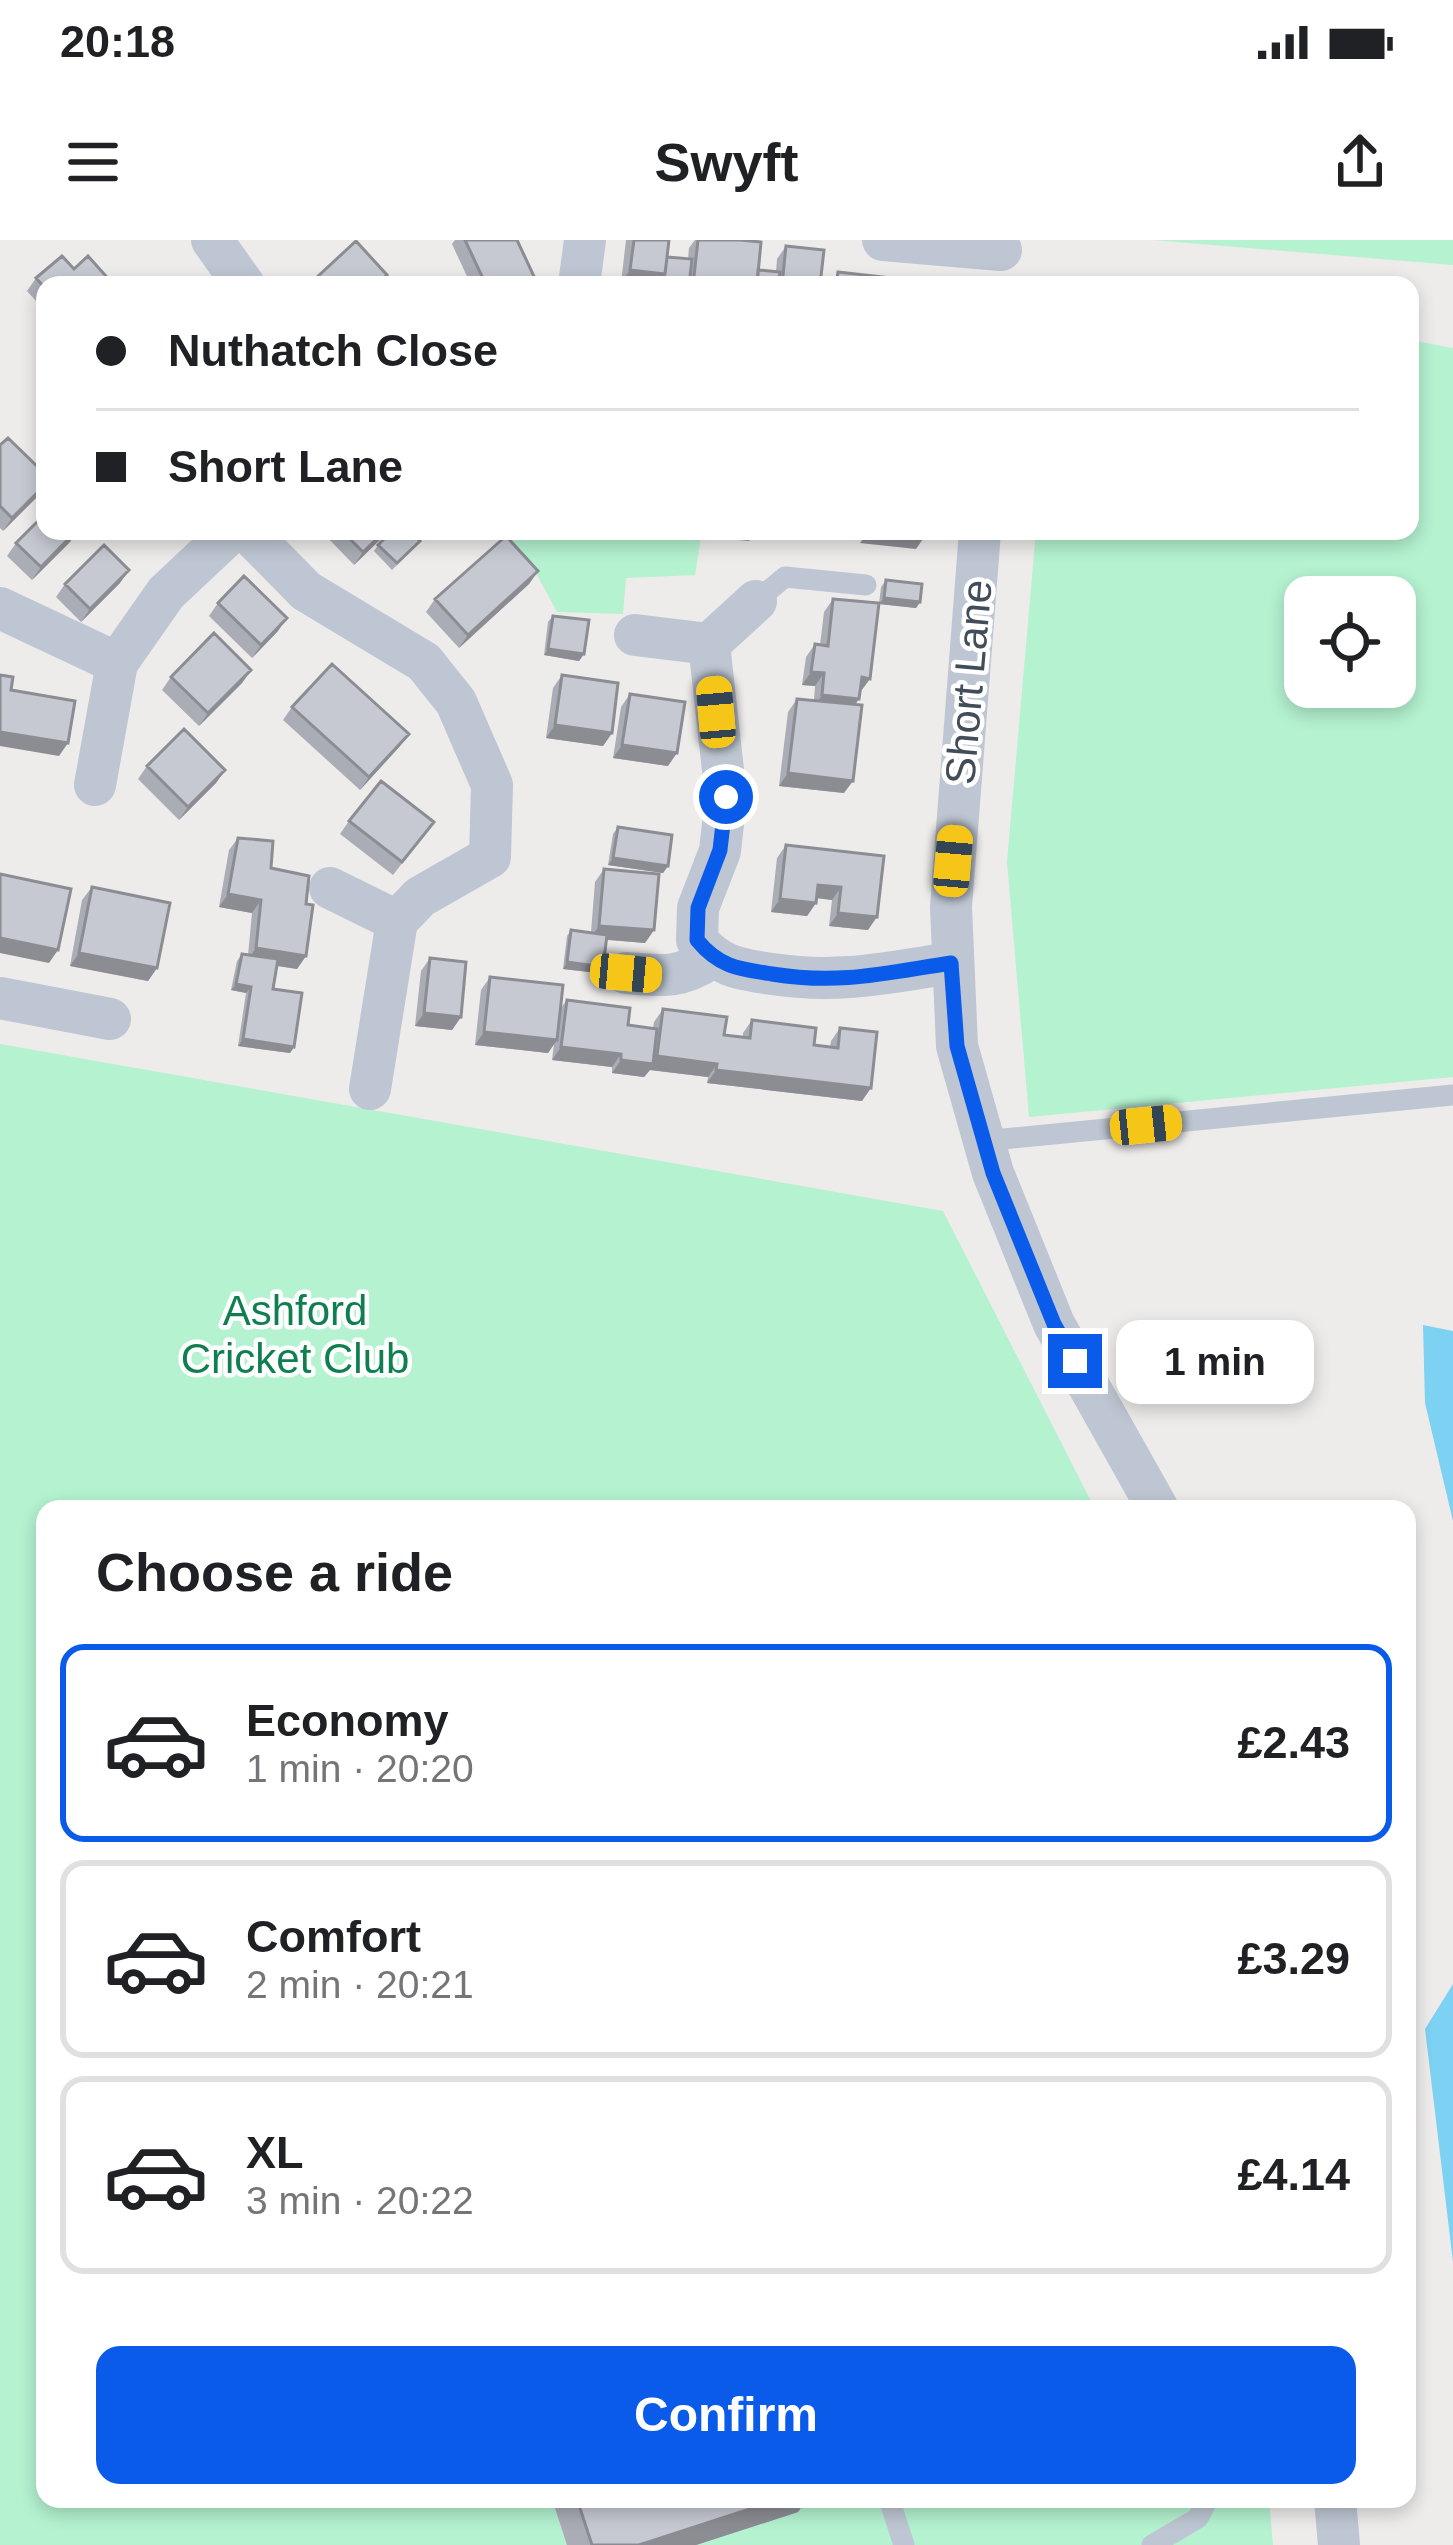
<!DOCTYPE html>
<meta charset="utf-8">
<style>
:root{--surface:#fff;--page:#f2f2f2;--text:#202124;--muted:#757577;--line:#e0e0e0;--accent:#0a5be9}
body{margin:0;font-family:Arial,sans-serif;background:var(--page);color:var(--text);height:100vh;display:flex;flex-direction:column;font-size:45px;white-space:nowrap}
*{box-sizing:border-box;margin:0}
p{font-size:39px;color:var(--muted)}
.icon{flex:none;width:66px;height:66px;fill:none;stroke:currentColor;stroke-width:2;stroke-linecap:round;stroke-linejoin:round}
.map{position:relative;flex:1;overflow:hidden}
.details{position:absolute;left:36px;top:1260px;width:1380px;height:1008px;display:flex;flex-direction:column;background:var(--surface);border-radius:24px;box-shadow:0 6px 18px #0003}
.details>*{flex:none}
.hud{position:absolute;left:36px;top:36px;width:1383px;height:264px;border-radius:24px;box-shadow:0 6px 18px #0003;display:grid;align-content:center;height:264px;padding:0 60px;background:var(--surface)}
.fabs{position:absolute;left:1284px;top:336px;display:grid;gap:24px}
.fabs a{display:grid;place-items:center;width:132px;height:132px;border-radius:24px;background:var(--surface);box-shadow:0 6px 18px #0003;font-size:60px}
.end{position:absolute;width:54px;height:54px;margin:-27px;border:15px solid #0a5be9;background:#fff;box-shadow:0 0 0 6px #fff}
.from{border-radius:50%}
.bubble{position:absolute;height:84px;border-radius:24px;background:var(--surface);box-shadow:0 6px 18px #0003;font-size:39px;font-weight:700;line-height:84px;text-align:center}
.car{position:absolute;width:36px;height:72px;margin:-36px -18px;border-radius:15px;box-shadow:0 0 9px 3px #0007;background:linear-gradient(#f5c518 24%,#345 0 40%,#f5c518 0 76%,#345 0 86%,#f5c518 0)}
.hud b{display:flex;align-items:center;gap:42px;height:114px;font-size:45px}
.hud b+b{border-top:3px solid var(--line)}
.hud i{width:30px;height:30px;background:var(--text)}
ul{padding:0;list-style:none}
li{display:flex;align-items:center;gap:36px;height:198px;margin:0 24px 18px;padding:0 36px;border:6px solid var(--line);border-radius:24px}
li div{flex:1}
li b{display:block;font-size:45px}
li em{font-style:normal;font-weight:700}
li.selected{border-color:var(--accent)}
li>.icon{width:108px;height:108px;stroke-width:1.5}
h2{padding:0 60px;font-size:54px;line-height:144px}
.action{display:flex;gap:24px;margin-top:auto;padding:24px 60px}
.action a{flex:1;height:138px;border-radius:24px;background:var(--accent);color:#fff;font-size:48px;font-weight:700;line-height:138px;text-align:center}
.status{display:flex;justify-content:space-between;align-items:center;height:84px;padding:0 60px;background:var(--surface);direction:ltr}
.status svg{height:33px;fill:currentColor}
header{display:flex;justify-content:space-between;align-items:center;height:156px;padding:0 60px;background:var(--surface);font-size:54px;font-weight:700}
.map>svg:first-child{display:block}
.green{fill:#b4f2d0;fill-rule:evenodd}
.water{fill:#7dd1f2}
.lines{fill:none;stroke-linecap:round;stroke-linejoin:round}
.service{stroke:#bdc6d2;stroke-width:21}
.minor{stroke:#bdc6d2;stroke-width:42}
.wall{fill:#aaadb5}
.shaded-wall{fill:#8b8d93}
.building{fill:#c6c9d2;stroke:#8b8d93;stroke-width:3}
.route{stroke:#0a5be9;stroke-width:15}
.labels{text-anchor:middle;stroke-width:9;stroke-linejoin:round;paint-order:stroke}
.street-label{font-size:42px;fill:#424d5a;stroke:#fff}
.park-label{font-size:42px;fill:#0f7f4f;stroke:#fff}
</style>
<div class="status"><b>20:18</b><svg viewBox="0 0 49 12"><path d="M0 12V9h3v3zM5 12V6h3v6zM10 12V3h3v9zM15 12V0h3v12zM26 1h20v11H26zM47 4h2v5h-2z"/></svg></div>
<header><svg class="icon" aria-label="menu" viewBox="0 0 24 24"><path d="M4 6h16M4 12h16M4 18h16"/></svg>Swyft<svg class="icon" aria-label="share" viewBox="0 0 24 24"><path d="M12 15V3M7 8l5-5 5 5M5 13v7h14v-7"/></svg></header>
<div class="map">
<svg width="1453" height="2305" viewBox="0 0 1453 2305">
<rect width="100%" height="100%" fill="#eeebeb"/>
<path class="green" d="M1153,0H1453V25Z
M1410,100L1453,108V837L1029,877L1007,622L1036,291H1410ZM1305,357H1395V447H1305Z
M501,291H702L695,335L626,338L623,374L557,372L536,333Z
M0,804L943,971L1095,1269H45V2259H1269L1273,2305H0Z"/>
<path class="water" d="M1423,1085L1453,1091V1281L1425,1163Z
M1453,1744V2022L1425,1789Z"/>
<g class="lines">
<path class="service" d="M756,361L785,337L866,345
M983,901L1453,855
M889,2259L904,2305
M1152,2305L1198,2278L1208,2259"/>
<path class="minor" d="M212,0L244,45
M883,0L1001,10
M579,45L585,0
M247,291L306,351L424,422L456,462L492,545L490,617L420,657L397,681L370,849
M980,291L951,667L957,806L993,933L1054,1084L1158,1269
M0,368L117,423
M635,395L709,404L756,361
M709,404L726,557L720,611L698,668L697,700C719,727 739,729 772,734C839,744 885,733 951,723
M95,545L117,423L166,353L232,291
M330,648L397,681
M626,733C662,736 680,739 711,718
M0,758L110,779
M1335,2259L1339,2305"/>
</g>
<path class="wall" d="M455,0H517L538,45H471L452,4Z
M626,0H669L667,17L688,19L689,8L695,0H740L758,30L776,32L777,19L786,6L820,45H639L621,43Z
M74,29L45,45V71L27,51L36,38Z
M0,205L45,234V248L41,253L3,291L0,288Z
M77,291L70,302L32,340L7,316L16,303Z
M321,291H389L354,325Z
M378,305L415,307L392,330L374,311Z
M538,331L529,344L459,408L426,372L435,359Z
M886,340L920,362L916,368L879,364L881,347Z
M120,343L81,382L56,357L65,344Z
M833,359L861,451L855,465L844,553L779,546L788,472L797,459L814,460L815,446L802,445L806,417L815,404L820,405L824,372Z
M218,363L278,391L252,418L209,376Z
M553,376L584,414L579,421L544,415L548,382Z
M251,430L242,443L199,486L162,450L171,437Z
M562,435L612,493L603,506L546,498L553,448Z
M630,454L668,526L613,518L621,467Z
M292,467L400,506L360,550L283,480Z
M147,526L225,530L216,543L179,580L138,539Z
M349,581L434,582L393,635L340,594Z
M618,587L668,626L663,633L608,625L613,594Z
M238,598L271,628L306,664V716L297,729L277,726L273,749L294,807L290,813L238,806L246,753L231,750L237,721L242,714L248,715L252,673L219,667L229,610Z
M786,605L884,616L868,690L829,686L832,660L817,658L816,663L807,676L771,672L777,618Z
M604,629L654,690L645,703L606,700L598,733L563,729L567,696L571,690L591,692L595,642Z
M92,647L157,728L148,741L70,726L82,660Z
M430,718L461,777L452,790L415,786L421,731Z
M490,737L560,769L567,760L628,785L653,788L654,782L663,769L724,795L743,797V793L752,780L814,805L830,807L831,801L840,788L862,861L707,843L708,837L650,830L644,837L612,833V827L552,820L554,804L548,813L475,805L481,750Z
M552,2259H807L798,2272L696,2305H567Z"/>
<path class="shaded-wall" d="M630,30L665,34L657,45L621,43Z
M45,245L41,253L3,291L12,278Z
M77,291L70,302L32,340L41,327Z
M385,291H389L354,325L363,312Z
M713,291H756L749,301L709,297Z
M869,291H877L925,296L916,309L860,303Z
M129,330L120,343L81,382L90,369Z
M538,331L529,344L459,408L468,395Z
M884,358L920,362L916,368L879,364Z
M287,378L278,391L252,418L261,405Z
M548,409L584,414L579,421L544,415Z
M251,430L242,443L199,486L208,473Z
M811,432L824,433L815,446L802,445Z
M862,437L870,439L861,451L853,450Z
M822,455L859,459L850,472L813,468Z
M555,485L612,493L603,506L546,498Z
M0,492L68,503L59,516L0,506Z
M409,494L400,506L360,550L369,537Z
M622,505L677,513L668,526L613,518Z
M225,530L216,543L179,580L188,567Z
M788,533L853,541L844,553L779,546Z
M613,618L668,626L663,633L608,625Z
M818,645L841,647L832,660L809,657Z
M228,654L261,660L252,673L219,667Z
M780,659L816,663L807,676L771,672Z
M838,673L877,677L868,690L829,686Z
M599,686L654,690L645,703L590,698Z
M0,698L58,710L49,723L0,713Z
M256,708L306,716L297,729L247,721Z
M79,713L157,728L148,741L70,726Z
M567,722L603,727L598,733L563,729Z
M236,744L251,747L246,753L231,750Z
M424,773L461,777L452,790L415,786Z
M484,792L557,800L548,813L475,805Z
M243,799L294,807L290,813L238,806Z
M561,807L621,814L612,827L552,820Z
M657,816L717,824L708,837L650,830L644,837L612,833L621,820L651,824Z
M716,830L871,848L862,861L707,843Z
M780,2259H807L798,2272L696,2305H639Z"/>
<path class="building" d="M465,0H517L538,45H486Z
M634,0H669L665,34L630,30Z
M698,0H740L761,2L757,45H693Z
M356,1L387,35L376,45H322L316,38Z
M786,6L824,10L820,45H782Z
M62,16L74,29L88,16L113,44L45,45V48L36,38Z
M667,17L692,19L689,45H660L665,34Z
M758,30L780,32L778,45H757Z
M838,32L901,39V45H836Z
M8,198L45,234V245L12,278L0,266V205Z
M45,274V291H76L41,327L16,303Z
M342,291H385L363,312Z
M392,291H410L420,301L397,323L378,305Z
M877,291H926L925,296Z
M506,296L538,331L468,395L435,359Z
M104,305L129,330L90,369L65,344Z
M244,336L287,378L261,405L218,363Z
M886,340L922,344L920,362L884,358Z
M833,359L879,363L870,439L862,437L859,459L822,455L824,433L811,432L815,404L828,406Z
M553,376L589,380L584,414L548,409Z
M214,393L251,430L208,473L171,437Z
M332,424L409,494L369,537L292,467Z
M0,435L13,437L11,450L75,461L68,503L0,492Z
M562,435L618,443L612,493L555,485Z
M630,454L685,462L677,513L622,505Z
M797,459L862,465L853,541L788,533Z
M184,489L225,530L188,567L147,526Z
M381,541L434,582L402,622L349,581Z
M618,587L672,595L668,626L613,618Z
M238,598L273,601L271,628L309,636L306,664L313,665L306,716L256,708L261,660L228,654Z
M786,605L884,616L877,677L838,673L841,647L818,645L816,663L780,659Z
M604,629L659,634L654,690L599,686Z
M0,634L71,649L58,710L0,698Z
M92,647L170,663L157,728L79,713Z
M571,690L607,695L603,727L567,722Z
M242,714L278,719L273,749L302,753L294,807L243,799L251,747L236,744Z
M430,718L466,722L461,777L424,773Z
M490,737L563,745L557,800L484,792Z
M567,760L630,768L628,785L657,789L653,824L621,820V814L561,807Z
M663,769L727,777L724,795L750,798L752,780L816,788L814,805L838,808L840,788L877,792L871,848L716,830L717,824L657,816Z
M577,2259H780L639,2305H592Z"/>
<g class="lines">
<path class="route" d="M726,557L720,610L698,668L697,700C719,727 739,729 772,734C840,745 885,733 951,723L957,806L993,933L1054,1084L1075,1121"/>
</g>
<g class="labels">
<g class="street-label">
<text transform="translate(968 442) rotate(-85)" y="15">Short Lane</text>
</g>
<g class="park-label">
<text x="295" y="1085">Ashford<tspan x="295" dy="48">Cricket Club</tspan></text>
</g>
</g>
</svg>
<div class="fabs">
<a><svg class="icon" aria-label="locate" viewBox="0 0 24 24"><circle cx="12" cy="12" r="6"/><path d="M12 2v4M12 18v4M2 12h4M18 12h4"/></svg></a>
</div>
<i class="end from" style="left:726px;top:557px"></i>
<i class="end" style="left:1075px;top:1121px"></i>
<div class="bubble" style="left:1116px;top:1080px;width:198px">1 min</div>
<i class="car" style="left:716px;top:472px;rotate:355deg"></i>
<i class="car" style="left:953px;top:621px;rotate:5deg"></i>
<i class="car" style="left:626px;top:733px;rotate:95deg"></i>
<i class="car" style="left:1146px;top:885px;rotate:84deg"></i>
<div class="hud">
<b><i class="from"></i>Nuthatch Close</b>
<b><i></i>Short Lane</b>
</div>
<section class="details">
<h2>Choose a ride</h2>
<ul>
<li class="selected"><svg class="icon" aria-label="car" viewBox="0 0 24 24"><path d="M5 17H2v-5l4-1 3-4h7l3 4 3 1v5h-3M9 17h6M6 11h13"/><circle cx="7" cy="17" r="2"/><circle cx="17" cy="17" r="2"/></svg><div><b>Economy</b><p>1 min · 20:20</p></div><em>£2.43</em></li>
<li><svg class="icon" aria-label="car" viewBox="0 0 24 24"><path d="M5 17H2v-5l4-1 3-4h7l3 4 3 1v5h-3M9 17h6M6 11h13"/><circle cx="7" cy="17" r="2"/><circle cx="17" cy="17" r="2"/></svg><div><b>Comfort</b><p>2 min · 20:21</p></div><em>£3.29</em></li>
<li><svg class="icon" aria-label="car" viewBox="0 0 24 24"><path d="M5 17H2v-5l4-1 3-4h7l3 4 3 1v5h-3M9 17h6M6 11h13"/><circle cx="7" cy="17" r="2"/><circle cx="17" cy="17" r="2"/></svg><div><b>XL</b><p>3 min · 20:22</p></div><em>£4.14</em></li>
</ul>
<div class="action"><a>Confirm</a></div>
</section>
</div>
